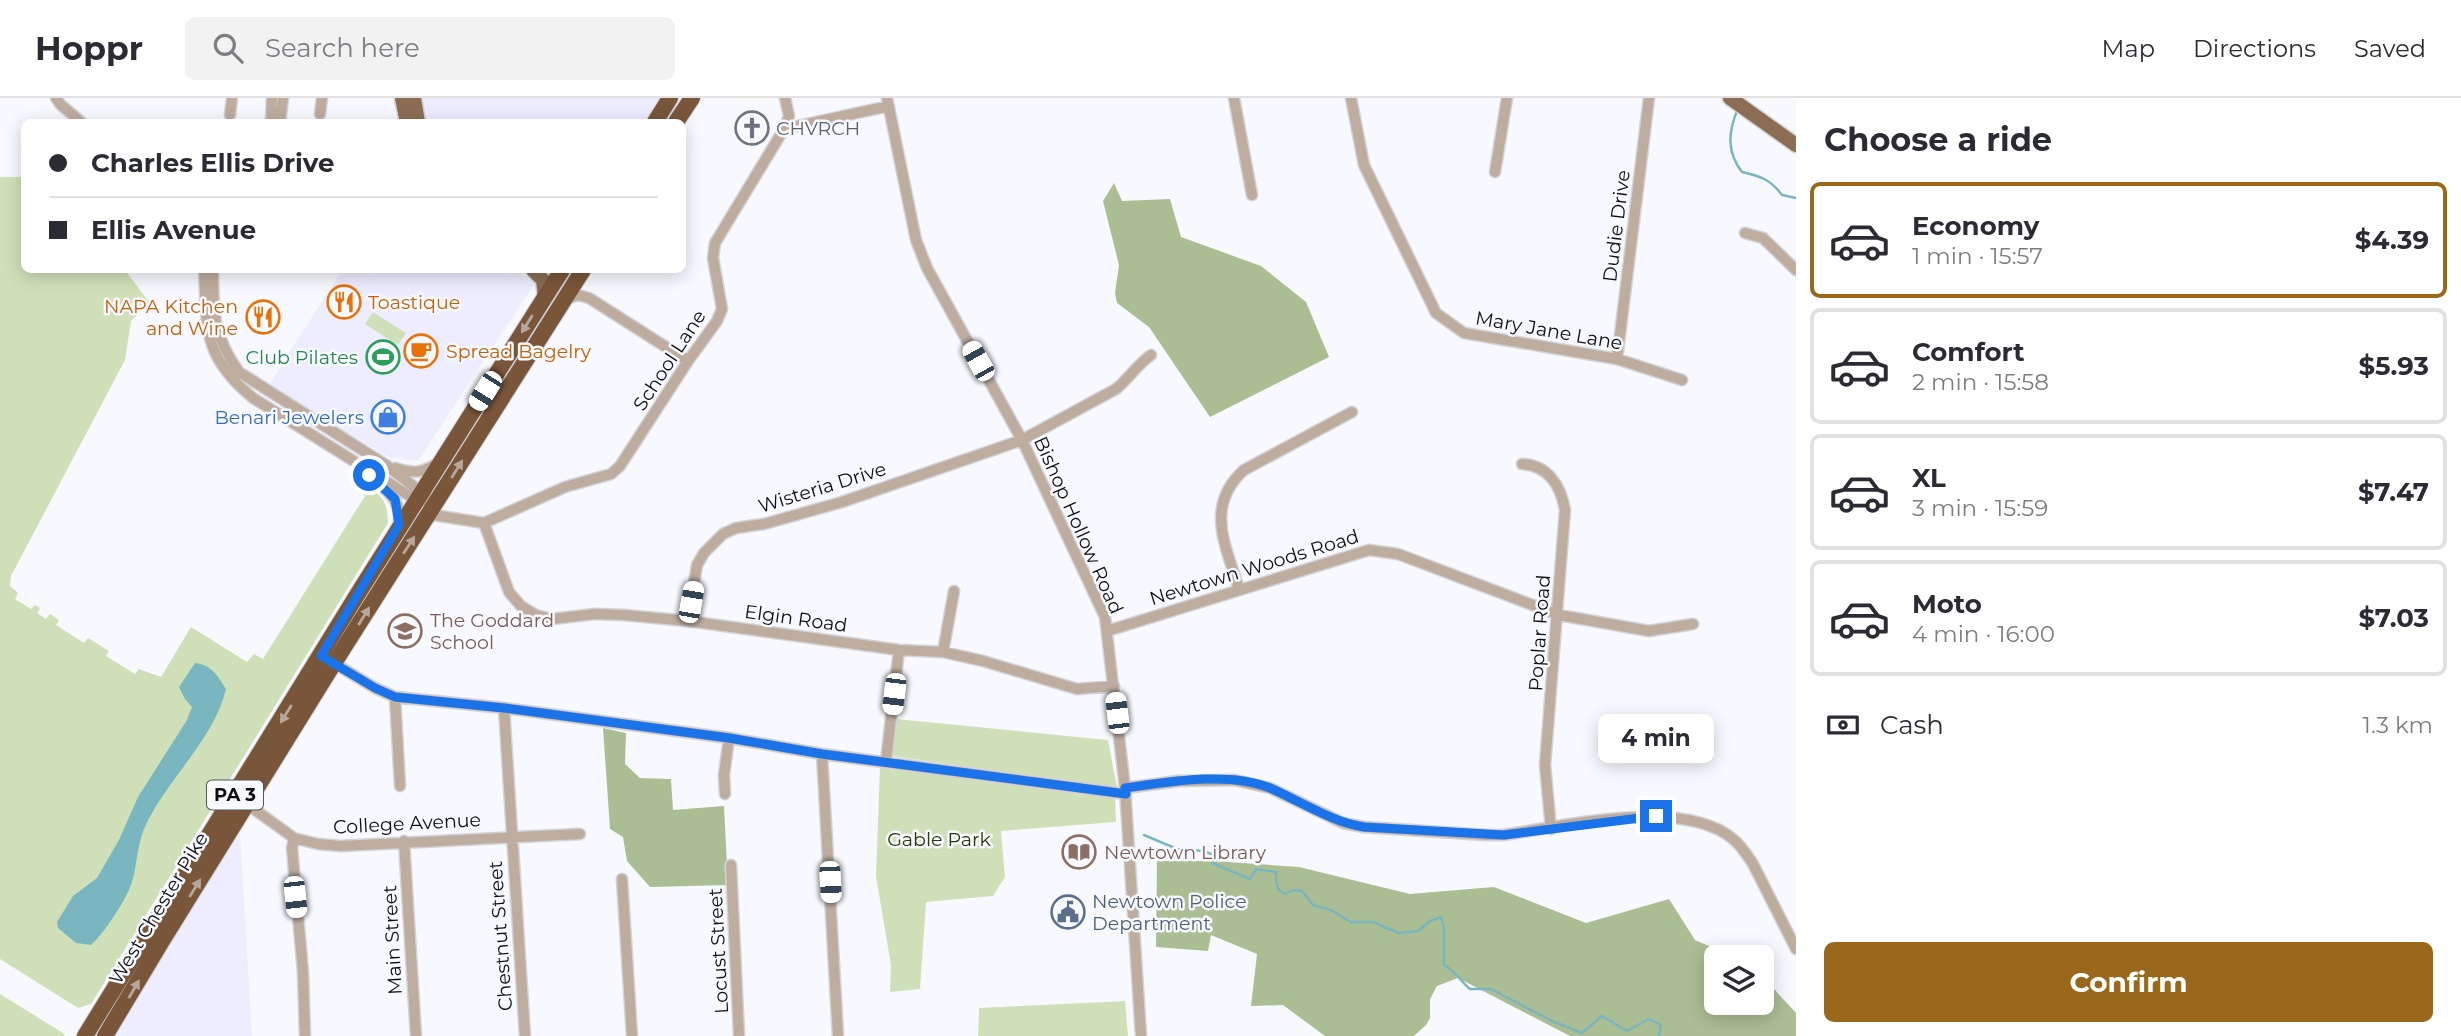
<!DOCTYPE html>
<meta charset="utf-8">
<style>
:root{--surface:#fff;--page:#f2f2f3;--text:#2b2b33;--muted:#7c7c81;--line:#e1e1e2;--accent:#99681b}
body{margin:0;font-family:Montserrat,sans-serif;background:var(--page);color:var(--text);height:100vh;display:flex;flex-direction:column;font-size:26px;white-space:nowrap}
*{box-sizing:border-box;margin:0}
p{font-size:23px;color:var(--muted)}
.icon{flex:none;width:38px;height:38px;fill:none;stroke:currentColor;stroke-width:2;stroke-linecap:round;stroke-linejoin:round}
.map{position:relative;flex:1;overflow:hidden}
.side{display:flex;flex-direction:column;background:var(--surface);width:665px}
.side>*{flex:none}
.guide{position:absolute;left:21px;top:21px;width:665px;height:154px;border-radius:10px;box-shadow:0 4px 18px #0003;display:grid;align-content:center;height:154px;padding:0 28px;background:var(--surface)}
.controls{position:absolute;left:1704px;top:847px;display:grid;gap:14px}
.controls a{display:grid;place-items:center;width:70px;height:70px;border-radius:10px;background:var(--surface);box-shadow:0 4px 18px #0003;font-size:35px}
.end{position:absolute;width:32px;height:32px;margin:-16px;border:9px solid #1a73e8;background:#fff;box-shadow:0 0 0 4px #fff}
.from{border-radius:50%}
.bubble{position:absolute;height:49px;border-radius:10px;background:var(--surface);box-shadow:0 4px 18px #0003;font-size:23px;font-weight:700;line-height:49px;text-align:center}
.car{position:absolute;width:21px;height:42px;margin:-21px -10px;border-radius:9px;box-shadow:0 0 5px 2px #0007;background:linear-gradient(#fff 24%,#345 0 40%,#fff 0 76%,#345 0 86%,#fff 0)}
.guide b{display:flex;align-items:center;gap:24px;height:66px;font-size:26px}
.guide b+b{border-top:2px solid var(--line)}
.guide i{width:18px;height:18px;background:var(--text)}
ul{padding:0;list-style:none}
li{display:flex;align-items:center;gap:21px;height:116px;margin:0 14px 10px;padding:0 14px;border:4px solid var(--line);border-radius:10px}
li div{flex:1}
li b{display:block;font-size:26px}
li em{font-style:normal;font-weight:700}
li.current{border-color:var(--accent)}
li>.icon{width:63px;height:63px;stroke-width:1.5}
h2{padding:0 28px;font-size:32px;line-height:84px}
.pay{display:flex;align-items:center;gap:18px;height:77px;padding:0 28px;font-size:26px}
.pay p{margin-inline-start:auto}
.action{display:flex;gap:14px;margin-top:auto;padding:14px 28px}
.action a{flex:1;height:80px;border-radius:10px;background:var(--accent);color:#fff;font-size:28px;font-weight:700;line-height:80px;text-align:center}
header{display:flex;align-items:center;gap:42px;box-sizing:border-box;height:98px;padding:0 35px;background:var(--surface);border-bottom:2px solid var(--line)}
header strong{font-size:33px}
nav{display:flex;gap:38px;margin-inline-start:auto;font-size:24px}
.search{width:490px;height:63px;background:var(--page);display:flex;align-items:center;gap:18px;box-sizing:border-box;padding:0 24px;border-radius:10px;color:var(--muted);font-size:26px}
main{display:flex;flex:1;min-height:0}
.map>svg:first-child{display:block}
.commercial{fill:#eeedff}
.green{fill:#cfe0b9}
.forest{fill:#abbe93}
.water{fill:#79b6bf}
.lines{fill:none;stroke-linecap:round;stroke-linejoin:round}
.stream{stroke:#79b6bf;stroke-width:2.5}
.minor-casing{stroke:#d2d3d8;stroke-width:13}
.major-casing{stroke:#d2d3d8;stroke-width:17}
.highway-casing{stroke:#d2d3d8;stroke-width:18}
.minor{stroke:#beac9f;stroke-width:10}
.major{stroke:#8c6d54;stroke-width:14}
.highway{stroke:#795639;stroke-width:16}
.oneway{fill:#b8a89c}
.route{stroke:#1a73e8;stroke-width:9}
.labels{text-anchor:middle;stroke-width:5;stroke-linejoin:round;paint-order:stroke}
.shield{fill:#f7f9fe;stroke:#545457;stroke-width:2}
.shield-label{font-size:18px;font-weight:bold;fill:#0e0e10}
.worship-label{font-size:19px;fill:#5b616d;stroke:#f7f9fe;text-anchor:start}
.street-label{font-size:19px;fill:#0e0e10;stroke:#f7f9fe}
.food-label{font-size:19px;fill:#c56008;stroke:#f7f9fe;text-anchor:start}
.leisure-label{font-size:19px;fill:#27864d;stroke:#f7f9fe;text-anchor:end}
.shop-label{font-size:19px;fill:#366cbe;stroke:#f7f9fe;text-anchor:end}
.education-label{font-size:19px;fill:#785e54;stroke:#f7f9fe;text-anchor:start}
.park-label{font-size:19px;fill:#273806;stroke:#f7f9fe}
.service-label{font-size:19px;fill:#4e5e75;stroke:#f7f9fe;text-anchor:start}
</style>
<header>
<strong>Hoppr</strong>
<div class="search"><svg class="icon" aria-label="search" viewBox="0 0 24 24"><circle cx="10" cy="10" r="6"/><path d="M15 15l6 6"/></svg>Search here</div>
<nav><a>Map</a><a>Directions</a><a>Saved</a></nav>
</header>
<main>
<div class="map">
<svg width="1796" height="938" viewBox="0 0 1796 938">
<rect width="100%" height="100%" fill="#f7f9fe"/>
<path class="commercial" d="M418,0H663L647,24H425Z
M342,172H516L535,185L418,363L390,360L268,288Z
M240,735L252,938H113L118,929Z"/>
<path class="green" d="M0,79H24V172H125L149,204L131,223L125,262L11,478L10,488L18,495L15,501L31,511L35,507L40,510L37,515L46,521L50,516L59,522L56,527L84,545L88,540L109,553L106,558L135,576L139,571L161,579L191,529L247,564L254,556L263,561L365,398L357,392L363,384C381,398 387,400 388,425L91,906L78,910L0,861Z
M373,214L406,235L398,247L365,226Z
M896,621L1108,642L1117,690L892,658Z
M880,668L1115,700L1116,724L1001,733L1005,779L993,798L926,804L920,891L890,894L891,867L876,778Z
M0,896L63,935L65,938H0Z
M1125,903L1128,938H978L979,910Z"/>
<path class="forest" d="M1114,85L1122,103L1170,101L1181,139L1261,168L1306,204L1329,259L1210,319L1149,229L1117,205L1115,195L1119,167L1103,103Z
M603,630L626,635L625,666L640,680L671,681L673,712L724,708L728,787L650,789L627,763L623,739L610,731Z
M1157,763H1213L1299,769L1410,796L1494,789L1586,825L1669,801L1695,842L1734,859H1717V905H1762V878L1796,915V938H1570L1458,880L1437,888L1430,901V920L1426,927L1414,938H1325L1283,907L1251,908L1257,856L1211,837L1208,853L1156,849Z"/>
<path class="water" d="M195,565C212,567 217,577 226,591C214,642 165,683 144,731C137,748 137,767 132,784C128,799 103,837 91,847L76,845L58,830L57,824L73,798L97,780L119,742L138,699L187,622L192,609L185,601L179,589Z"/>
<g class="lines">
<path class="stream" d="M1737,13C1728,35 1727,55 1742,74C1760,78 1770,81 1782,97L1796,100
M1144,737L1177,751L1203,753L1214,757L1212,765L1250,781L1256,771L1276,774C1276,784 1275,791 1285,796L1293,792L1302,793L1313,807L1331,812L1351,824H1373L1399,835L1418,833L1430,823L1441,819L1444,830V867C1457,874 1459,882 1470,891H1491L1552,923L1582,935L1602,918L1627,933L1649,921L1661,927L1659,938"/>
<defs>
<path id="minor" d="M56,0L60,6L81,24
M887,0L916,142L927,170L1022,342L1105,519L1125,690L1141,938
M1234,0L1252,97
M1351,0L1364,67L1436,215L1464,235L1617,261L1682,282
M320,16L322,0
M230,17L232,0
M271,24L272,0
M280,24L283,0
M784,31L789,18L785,0
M1495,74L1507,0
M1745,135L1763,140L1796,172
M204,172C207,232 203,259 253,300L408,397L422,403
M213,172C213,214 213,238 239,274L386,367L426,398
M563,202L578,197L589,200L688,263
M1617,261L1649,0
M1522,366C1548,367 1561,388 1565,412L1545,667L1551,731
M395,370C413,376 424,375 439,364
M377,384C393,397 403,408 398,430
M426,422L434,417L484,425L565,389L611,376L620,368L688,263L717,223L722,211L713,160L715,145L784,31L889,8
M484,425L509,494L521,508L536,517L552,521L595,516L624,517L688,523L899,552L943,554L983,563L1077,591L1114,588
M1239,491C1226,448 1204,408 1244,372L1352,314
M688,523L697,467L704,455L723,436L736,430L764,426L842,404L1022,342L1116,291C1129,280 1137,267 1151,257
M1107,533L1369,452L1398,456L1559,517L1649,533L1693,526
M943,554L954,493
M329,562L375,590L395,599L504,610L729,640L822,656L1126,696
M395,599L400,688
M504,610L525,938
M822,656L838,938
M886,663L899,552
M1125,690L1179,683L1234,682L1270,690L1343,725L1364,729L1486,737H1504C1565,728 1682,699 1733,741C1741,747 1747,757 1753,766L1796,851
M725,696L724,677L729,640
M247,706L294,740L318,746L341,748L580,736
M294,740L292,750L303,874L305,938
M404,743L416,938
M731,767L739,938
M622,781L632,938"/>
<path id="major" d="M402,0L407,24
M414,0L418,24
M1730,0L1796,47
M533,172L543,182L545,199"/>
<path id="highway" d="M655,24L670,0
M676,24L692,0
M85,938L359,494L562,172
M105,938L162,843L334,565L583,172"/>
</defs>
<use href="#minor" class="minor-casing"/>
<use href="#major" class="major-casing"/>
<use href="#highway" class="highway-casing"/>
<use href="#minor" class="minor"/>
<use href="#major" class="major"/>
<use href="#highway" class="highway"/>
</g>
<defs><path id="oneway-solid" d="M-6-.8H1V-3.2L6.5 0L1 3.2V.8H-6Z" transform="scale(1.75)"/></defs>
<g class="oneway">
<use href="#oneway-solid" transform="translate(527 226) rotate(122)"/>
<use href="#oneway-solid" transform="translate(457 371) rotate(-58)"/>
<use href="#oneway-solid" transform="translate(409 447) rotate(-57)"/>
<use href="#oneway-solid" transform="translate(364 518) rotate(-58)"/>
<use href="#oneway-solid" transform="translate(286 616) rotate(122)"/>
<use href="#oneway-solid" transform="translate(195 790) rotate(-58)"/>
<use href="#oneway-solid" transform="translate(134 891) rotate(-60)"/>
</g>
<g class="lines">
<path class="route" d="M369,377L395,401L399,427L321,558L375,590L395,599L504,610L729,640L822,656L1126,696L1125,690C1168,684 1229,673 1270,690C1302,704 1329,723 1364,729L1504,737L1656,718"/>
</g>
<defs>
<symbol id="church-ring" viewBox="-11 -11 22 22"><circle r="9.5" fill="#f7f9fe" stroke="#6b7280" stroke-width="1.5"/><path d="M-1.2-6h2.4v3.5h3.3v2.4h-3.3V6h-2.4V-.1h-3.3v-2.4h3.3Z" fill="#6b7280"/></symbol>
<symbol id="restaurant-ring" viewBox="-11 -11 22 22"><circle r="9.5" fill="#f7f9fe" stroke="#e8710a" stroke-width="1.5"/><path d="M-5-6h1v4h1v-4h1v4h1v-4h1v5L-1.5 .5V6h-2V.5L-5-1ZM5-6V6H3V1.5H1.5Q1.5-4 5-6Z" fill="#e8710a"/></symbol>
<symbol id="cafe-ring" viewBox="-11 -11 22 22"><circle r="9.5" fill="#f7f9fe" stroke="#e8710a" stroke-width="1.5"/><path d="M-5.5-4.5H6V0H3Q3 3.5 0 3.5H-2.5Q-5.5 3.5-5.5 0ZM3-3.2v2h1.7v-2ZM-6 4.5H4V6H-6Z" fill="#e8710a"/></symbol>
<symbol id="stadium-ring" viewBox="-11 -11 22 22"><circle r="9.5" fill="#f7f9fe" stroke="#2e9e5b" stroke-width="1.5"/><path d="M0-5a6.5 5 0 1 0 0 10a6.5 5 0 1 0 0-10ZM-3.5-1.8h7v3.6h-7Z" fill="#2e9e5b"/></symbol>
<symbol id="shop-ring" viewBox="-11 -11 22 22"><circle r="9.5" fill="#f7f9fe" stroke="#3f7fe0" stroke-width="1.5"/><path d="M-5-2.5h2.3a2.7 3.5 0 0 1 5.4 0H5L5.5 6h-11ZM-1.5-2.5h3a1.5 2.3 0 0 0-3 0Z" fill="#3f7fe0"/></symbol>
<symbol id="school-ring" viewBox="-11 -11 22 22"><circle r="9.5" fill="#f7f9fe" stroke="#8d6e63" stroke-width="1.5"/><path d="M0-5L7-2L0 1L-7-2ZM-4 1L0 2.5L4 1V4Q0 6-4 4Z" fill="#8d6e63"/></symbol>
<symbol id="library-ring" viewBox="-11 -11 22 22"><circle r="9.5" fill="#f7f9fe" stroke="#8d6e63" stroke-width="1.5"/><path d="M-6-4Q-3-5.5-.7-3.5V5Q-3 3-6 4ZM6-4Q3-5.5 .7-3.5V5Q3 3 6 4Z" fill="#8d6e63"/></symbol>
<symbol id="civic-ring" viewBox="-11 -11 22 22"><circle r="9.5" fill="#f7f9fe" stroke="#5c6f8a" stroke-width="1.5"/><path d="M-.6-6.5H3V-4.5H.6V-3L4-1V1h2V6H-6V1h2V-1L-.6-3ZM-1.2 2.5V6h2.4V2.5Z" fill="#5c6f8a"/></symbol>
</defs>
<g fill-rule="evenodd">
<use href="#church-ring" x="733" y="11" width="38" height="38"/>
<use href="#restaurant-ring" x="325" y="185" width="38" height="38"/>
<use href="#restaurant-ring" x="244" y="200" width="38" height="38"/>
<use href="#cafe-ring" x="402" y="234" width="38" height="38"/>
<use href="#stadium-ring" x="364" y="240" width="38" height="38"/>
<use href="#shop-ring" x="369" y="300" width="38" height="38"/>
<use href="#school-ring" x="386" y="514" width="38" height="38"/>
<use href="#library-ring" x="1060" y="735" width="38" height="38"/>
<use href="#civic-ring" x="1049" y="795" width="38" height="38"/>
</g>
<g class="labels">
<rect class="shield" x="207" y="682.5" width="56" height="29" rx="5"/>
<g class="shield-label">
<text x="235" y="703">PA 3</text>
</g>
<g class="worship-label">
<text x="776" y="37">CHVRCH</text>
</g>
<g class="street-label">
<text transform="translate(1616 128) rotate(-83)" y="7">Dudie Drive</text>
<text transform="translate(1549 232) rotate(10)" y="7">Mary Jane Lane</text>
<text transform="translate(669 262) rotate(-57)" y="7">School Lane</text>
<text transform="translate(822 389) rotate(-17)" y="7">Wisteria Drive</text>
<text transform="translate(1079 427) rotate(66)" y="7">Bishop Hollow Road</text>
<text transform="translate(1254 469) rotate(-17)" y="7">Newtown Woods Road</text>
<text transform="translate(796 520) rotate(8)" y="7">Elgin Road</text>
<text transform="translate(1539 535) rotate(-86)" y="7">Poplar Road</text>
<text transform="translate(407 725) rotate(-3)" y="7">College Avenue</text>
<text transform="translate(158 810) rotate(-59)" y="7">West Chester Pike</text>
<text transform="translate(500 838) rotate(-94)" y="7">Chestnut Street</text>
<text transform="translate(392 842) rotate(-93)" y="7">Main Street</text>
<text transform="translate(718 853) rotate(-93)" y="7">Locust Street</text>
</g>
<g class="food-label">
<text x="368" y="211">Toastique</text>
<text x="238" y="215" text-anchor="end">NAPA Kitchen<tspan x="238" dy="22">and Wine</tspan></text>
<text x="446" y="260">Spread Bagelry</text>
</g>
<g class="leisure-label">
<text x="358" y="266">Club Pilates</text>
</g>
<g class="shop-label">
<text x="364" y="326">Benari Jewelers</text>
</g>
<g class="education-label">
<text x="430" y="529">The Goddard<tspan x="430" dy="22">School</tspan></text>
<text x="1104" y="761">Newtown Library</text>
</g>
<g class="park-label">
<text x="939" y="748">Gable Park</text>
</g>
<g class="service-label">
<text x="1092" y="810">Newtown Police<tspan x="1092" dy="22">Department</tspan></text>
</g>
</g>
</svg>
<div class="controls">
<a><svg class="icon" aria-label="layers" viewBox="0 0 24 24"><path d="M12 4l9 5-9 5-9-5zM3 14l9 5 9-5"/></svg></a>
</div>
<i class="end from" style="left:369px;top:377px"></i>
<i class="end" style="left:1656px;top:718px"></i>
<div class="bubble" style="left:1598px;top:616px;width:116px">4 min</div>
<i class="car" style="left:978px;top:263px;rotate:331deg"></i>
<i class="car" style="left:485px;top:293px;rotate:212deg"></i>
<i class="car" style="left:691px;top:504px;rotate:10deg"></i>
<i class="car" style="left:894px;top:596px;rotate:187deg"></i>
<i class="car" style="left:1117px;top:615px;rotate:353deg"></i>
<i class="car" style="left:830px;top:784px;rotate:177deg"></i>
<i class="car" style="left:295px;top:799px;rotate:174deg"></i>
<div class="guide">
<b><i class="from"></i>Charles Ellis Drive</b>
<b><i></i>Ellis Avenue</b>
</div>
</div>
<section class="side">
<h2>Choose a ride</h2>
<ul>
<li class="current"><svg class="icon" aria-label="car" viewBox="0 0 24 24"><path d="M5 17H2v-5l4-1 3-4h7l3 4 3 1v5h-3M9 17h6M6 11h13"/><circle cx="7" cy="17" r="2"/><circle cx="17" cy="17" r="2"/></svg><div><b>Economy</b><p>1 min · 15:57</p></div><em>$4.39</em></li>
<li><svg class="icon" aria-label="car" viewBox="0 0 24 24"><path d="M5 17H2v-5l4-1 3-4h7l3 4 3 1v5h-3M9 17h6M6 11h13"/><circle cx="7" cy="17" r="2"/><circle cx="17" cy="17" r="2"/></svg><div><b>Comfort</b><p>2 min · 15:58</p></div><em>$5.93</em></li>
<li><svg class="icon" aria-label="car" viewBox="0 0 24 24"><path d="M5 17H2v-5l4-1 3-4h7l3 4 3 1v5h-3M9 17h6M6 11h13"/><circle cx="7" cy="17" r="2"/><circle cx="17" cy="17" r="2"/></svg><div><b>XL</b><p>3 min · 15:59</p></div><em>$7.47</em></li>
<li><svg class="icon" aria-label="car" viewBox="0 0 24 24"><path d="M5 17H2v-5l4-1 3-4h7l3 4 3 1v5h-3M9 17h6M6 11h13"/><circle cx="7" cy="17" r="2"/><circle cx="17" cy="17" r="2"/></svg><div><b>Moto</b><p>4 min · 16:00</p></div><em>$7.03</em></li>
</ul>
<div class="pay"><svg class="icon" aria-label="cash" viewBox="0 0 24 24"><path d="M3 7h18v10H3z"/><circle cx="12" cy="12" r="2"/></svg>Cash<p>1.3 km</p></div>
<div class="action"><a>Confirm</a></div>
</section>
</main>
